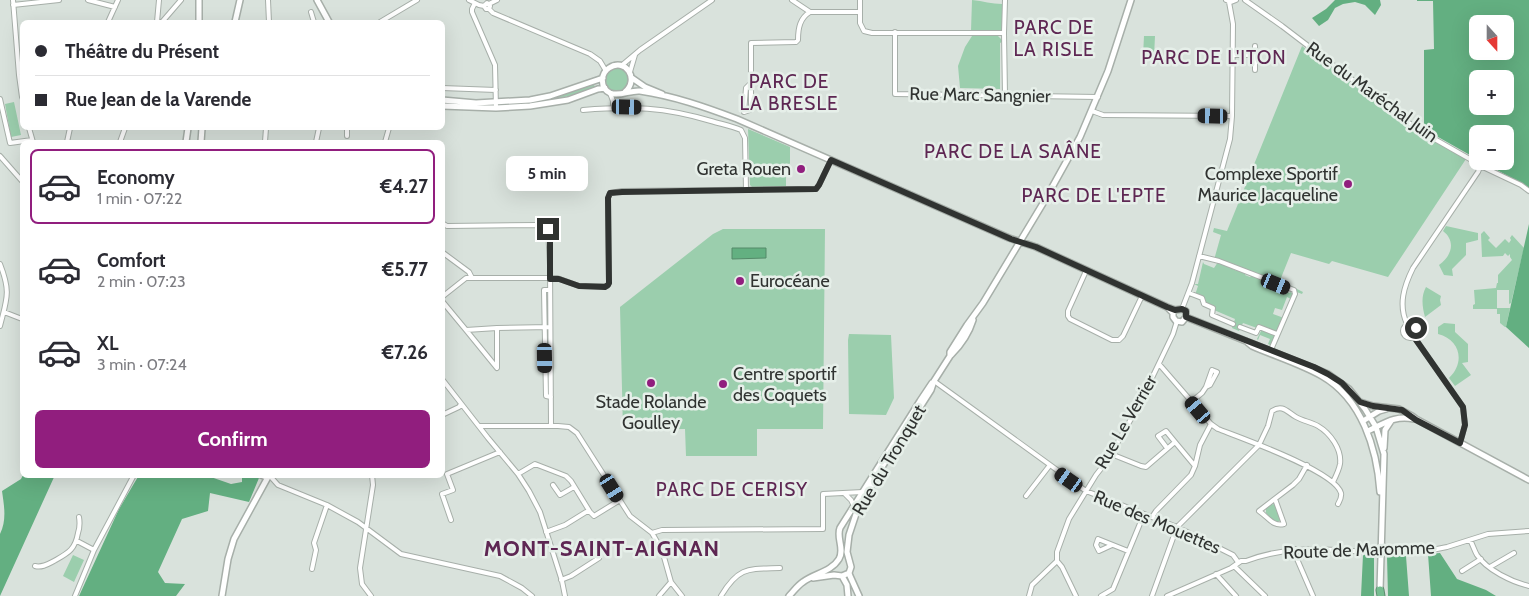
<!DOCTYPE html>
<meta charset="utf-8">
<style>
:root{--surface:#fff;--page:#f7f7f7;--text:#2b2b33;--muted:#7c7c81;--line:#e1e1e2;--accent:#911e7e}
body{margin:0;font-family:Cabin,sans-serif;background:var(--page);color:var(--text);height:100vh;display:flex;flex-direction:column;font-size:19px;white-space:nowrap}
*{box-sizing:border-box;margin:0}
p{font-size:16px;color:var(--muted)}
.icon{flex:none;width:28px;height:28px;fill:none;stroke:currentColor;stroke-width:2;stroke-linecap:round;stroke-linejoin:round}
.map{position:relative;flex:1;overflow:hidden}
.details{position:absolute;left:20px;top:140px;width:425px;height:338px;display:flex;flex-direction:column;background:var(--surface);border-radius:8px;box-shadow:0 5px 20px #0002}
.details>*{flex:none}
.banner{position:absolute;left:20px;top:20px;width:425px;height:110px;border-radius:8px;box-shadow:0 5px 20px #0002;display:grid;align-content:center;height:110px;padding:0 15px;background:var(--surface)}
.needle{width:32px;rotate:159deg}
.controls{position:absolute;left:1469px;top:15px;display:grid;gap:10px}
.controls a{display:grid;place-items:center;width:45px;height:45px;border-radius:8px;background:var(--surface);box-shadow:0 5px 20px #0002;font-size:25px}
.end{position:absolute;width:22px;height:22px;margin:-11px;border:6px solid #303331;background:#fff;box-shadow:0 0 0 2px #fff}
.from{border-radius:50%}
.bubble{position:absolute;height:35px;border-radius:8px;background:var(--surface);box-shadow:0 5px 20px #0002;font-size:16px;font-weight:700;line-height:35px;text-align:center}
.car{position:absolute;width:15px;height:30px;margin:-15px -8px;border-radius:6px;box-shadow:0 0 4px 1px #0007;background:linear-gradient(#222 24%,#8ab4d8 0 40%,#222 0 76%,#8ab4d8 0 86%,#222 0)}
.banner b{display:flex;align-items:center;gap:18px;height:48px;font-size:19px}
.banner b+b{border-top:1px solid var(--line)}
.banner i{width:12px;height:12px;background:var(--text)}
ul{padding:9px 0 0;list-style:none}
li{display:flex;align-items:center;gap:15px;height:75px;margin:0 10px 8px;padding:0 5px;border:2px solid transparent;border-radius:8px}
li div{flex:1}
li b{display:block;font-size:19px}
li em{font-style:normal;font-weight:700}
li.selected{border-color:var(--accent)}
li>.icon{width:45px;height:45px;stroke-width:1.5}
.cta{display:flex;gap:10px;margin-top:auto;padding:10px 15px}
.cta a{flex:1;height:58px;border-radius:8px;background:var(--accent);color:#fff;font-size:20px;font-weight:700;line-height:58px;text-align:center}
.map>svg:first-child{display:block}
.green{fill:#9bcead}
.forest{fill:#63af81;fill-rule:evenodd}
.water{fill:#63b081;stroke:#548a69}
.lines{fill:none;stroke-linecap:round;stroke-linejoin:round}
.street-casing{stroke:#a7afa9;stroke-width:6}
.secondary-casing{stroke:#a7afa9;stroke-width:8}
.highway-casing{stroke:#5d8d6f;stroke-width:9}
.street{stroke:#fff;stroke-width:4}
.secondary{stroke:#fff;stroke-width:5}
.highway{stroke:#75bd90;stroke-width:7}
.street-bridge-casing{stroke:#a7afa9;stroke-width:6;stroke-linecap:butt}
.street-bridge{stroke:#fff;stroke-width:4}
.route{stroke:#303331;stroke-width:6}
.poi-dot{fill:#911e7e;stroke:#e6efe9;stroke-width:2}
.labels{text-anchor:middle;stroke-width:5;stroke-linejoin:round;paint-order:stroke}
.street-label{font-size:18px;fill:#303331;stroke:#e6efe9}
.poi-label{font-size:18px;fill:#303331;stroke:#e6efe9;text-anchor:end}
.neighbourhood-label{font-size:19px;letter-spacing:1px;fill:#5e2753;stroke:#e6efe9}
.district-label{font-size:22px;font-weight:bold;letter-spacing:1px;fill:#5e2753;stroke:#e6efe9}
</style>
<div class="map">
<svg width="1529" height="596" viewBox="0 0 1529 596">
<rect width="100%" height="100%" fill="#d9e2dc"/>
<path class="green" d="M972,0C983,1 992,4 1002,4V31H971Z
M972,36H998L1002,40V42L1000,43V89L960,88L958,66L965,47Z
M1144,36H1155L1154,57L1143,56Z
M1302,46L1416,131L1466,159L1388,277L1332,261L1329,264L1291,253L1281,278L1285,283L1303,292L1302,294L1214,260L1221,235L1213,232L1214,228L1227,231Z
M605 80a12 12 0 1 1 24 0a12 12 0 1 1-24 0Z
M594,84L595,88C565,99 534,103 502,107L503,105L525,103L557,97Z
M14,102L21,135L11,137L5,104Z
M748,129L790,147V163L786,170V186L752,187L750,185Z
M1446,226L1478,233V240L1466,243V255L1452,269L1453,276L1444,275L1439,265C1452,256 1456,241 1443,231Z
M723,229H825L823,429H757V456H686L685,429L623,430L620,307L713,234Z
M1484,231L1490,238L1488,240L1496,248L1505,239L1509,243L1511,240L1510,238L1512,235L1524,248L1511,303L1509,304V290H1497V308H1510L1506,327H1505L1500,323V314H1497V309H1473V305L1475,304L1474,290L1496,288L1497,283H1498V275L1512,260L1510,257V254L1508,256L1505,253L1503,256L1482,257L1481,234Z
M1203,262L1204,264L1214,268L1218,262L1237,271L1238,270L1246,273L1245,275L1250,277L1252,275L1278,287L1277,288L1290,293V292L1292,293L1293,296L1291,299L1287,297L1282,310L1275,308L1273,314L1284,318L1272,346L1268,344L1270,339L1260,335L1258,340L1257,339L1261,331L1257,328L1243,323L1239,331L1232,328L1235,319L1214,310L1213,308L1204,304V301L1195,295L1198,286L1194,284H1198Z
M1426,287L1441,296L1440,300L1441,305L1425,317C1422,306 1421,296 1426,287Z
M1444,323L1455,324V332L1468,344V362L1462,363L1471,375L1455,386L1449,378C1465,363 1461,340 1438,334V327Z
M849,334L891,335L894,398L886,415L849,414L848,340Z
M1273,504L1275,505L1281,520L1278,522L1276,523L1266,513V508Z
M73,555L84,560L74,582L63,576Z"/>
<path class="forest" d="M1335,0H1380L1381,5L1375,15L1365,5L1355,2L1343,4L1335,8L1328,20L1319,26L1312,18L1326,9Z
M1417,0H1529V193L1513,179L1481,161H1505V134H1478L1477,159L1424,129V50L1434,49L1433,1H1417ZM1478,24H1505V51H1478ZM1478,79H1505V106H1478Z
M1529,224V348L1506,327Z
M23,475H55L0,596V534C7,520 4,505 2,491L21,479Z
M139,475H205L231,484L242,482V475H259V478L249,502L210,493L208,511L182,519L158,572L165,583L185,584L176,596H79L119,509Z
M1440,553L1457,579L1486,590L1496,596H1431L1428,554Z
M1363,555H1374V596H1361Z
M1387,556H1406L1409,596H1388Z"/>
<path class="water" d="M732,248H766V258L732,259Z"/>
<g class="lines">
<defs>
<path id="street" d="M13,0L19,75L22,97
M88,0L115,7
M268,0L269,22
M469,0L479,5L484,6L486,9H489L490,6L487,3L484,6
M792,0L810,12H860
M860,0V23L864,31L872,33H1004
M1005,0L1004,33L1005,95
M1226,0L1231,2L1236,0
M1245,0L1282,26L1417,129L1475,162L1480,167L1485,168L1521,185L1529,191
M475,3L472,9V12L495,65L496,108
M489,4L497,0
M13,5L59,0
M489,9L493,13L590,54L600,61L606,71
M311,12L314,22
M108,22L118,0
M157,22L159,0
M162,22L181,0
M380,22L417,0
M895,32V94L1098,97
M1233,55H1255
M621,66L640,50L712,0
M1255,70V46
M630,72L635,55
M751,83L746,88L744,112L750,110L751,107V43L796,42L798,40C798,28 800,18 810,12
M442,88L496,90
M610,93L613,101V108
M0,99L10,143L32,140
M583,110C632,106 664,107 711,121C721,124 732,126 741,130L745,138L746,190
M1092,111L1103,115L1232,116
M29,128L33,142
M347,136V128
M67,142L70,128
M120,142L125,128
M265,142L266,128
M316,142L319,128
M385,142L389,128
M0,156L22,181
M442,223L447,226L538,225L545,226L548,229L550,265L551,426
M442,252L469,272L472,278H557L579,286H607L609,283L608,198L610,193L622,191L816,189L819,185L831,160
M1199,256L1219,261L1294,290L1295,294L1270,352
M0,264C11,292 7,298 0,326
M1086,271L1068,311V316L1070,319L1112,340H1119L1123,336L1142,296
M550,290H544L546,396L551,397
M1189,293L1202,298L1204,304L1213,308L1212,315L1233,324
M442,297L466,278H472
M442,301L466,330L497,328L550,327
M1182,309L1192,283L1230,139L1232,116L1233,24L1229,2
M4,312L22,319
M1403 331a7 7 0 1 1 14 0a7 7 0 1 1-14 0Z
M1407,324C1398,305 1404,286 1413,268L1478,172L1480,167
M1240,327L1256,333L1259,327L1277,334
M466,330L497,368V328
M1414,337L1463,407L1465,425L1460,443
M1159,364L1211,424L1218,429C1241,438 1335,471 1341,493C1342,497 1340,500 1338,504
M1212,370L1217,372L1210,385L1206,387Z
M442,379L488,438L518,474L529,491L540,512L562,581L565,596
M934,381L1086,491L1177,527L1233,555L1238,562
M1191,402L1202,393L1206,387
M442,415L459,407L461,404
M479,426H558L569,427L577,433L630,516L652,533L659,545L664,557L671,582L682,596
M1167,448L1158,436L1166,431L1175,442
M1111,454L1141,466L1146,467L1175,442L1195,466
M518,474L535,464L566,476L571,481L590,512
M270,476L278,485L327,505L358,522L401,554L500,576L522,588L532,596
M553,485L560,495L574,487
M845,494L851,500L854,506
M1026,496L1050,465
M1275,499L1284,524C1273,527 1268,517 1259,511L1293,485L1299,479L1307,465
M1152,517L1156,511L1191,475L1195,466L1200,445L1211,424
M451,520L442,494L453,490L447,474L500,452
M546,532L565,525L586,512H590L594,516L620,500
M652,533L662,530L823,529V494L863,492
M1470,540C1473,545 1474,550 1477,555C1487,570 1512,582 1529,586
M77,541L94,550
M1112,545L1099,551L1096,545L1098,539L1128,551
M1295,549L1297,559L1313,596
M1402,552L1427,551L1447,547L1488,534L1529,531
M1057,561L1062,567L1076,596
M35,566C42,568 48,564 54,561C68,553 75,550 78,533C80,527 80,523 79,517
M1234,566L1265,596
M1490,567L1514,553
M312,569L316,550L314,543L327,505
M1462,571L1481,559
M1216,574L1236,596
M561,580L571,576L599,558
M75,596L94,550L134,475
M371,596L362,584L360,568L373,485L372,475
M659,596L671,582
M721,596C739,566 749,569 780,568
M1029,596L1032,585L1057,561V552L1069,519L1096,475L1107,461L1139,405L1173,334L1177,321
M1101,596L1113,589L1144,514
M1152,596L1177,527L1259,445L1268,426L1272,411C1283,404 1287,412 1296,417C1303,421 1311,422 1318,426C1330,433 1342,449 1340,464C1339,470 1336,476 1333,482
M1167,596L1231,568L1241,561H1246C1286,546 1322,548 1364,552"/>
<path id="secondary" d="M317,0L329,22
M199,22V0
M235,22L240,0
M632,78L645,87L662,94
M625,92C640,79 625,57 609,68C600,74 600,88 610,93C619,97 630,90 640,91C674,96 705,107 737,119L1009,238L1036,247L1167,307L1175,310L1182,309L1186,311V317
M442,100L476,103L530,100L550,96L603,78
M442,106L496,108L530,106L568,100L598,89L605,88
M186,142L188,128
M201,142L202,128
M1169,309L1173,313V317L1176,321L1182,322L1186,317
M1186,317L1328,374L1349,389L1365,409L1376,427L1384,454L1380,590
M1246,341L1252,346C1275,356 1301,364 1322,376C1362,399 1377,449 1380,492
M951,355C960,346 969,333 973,320
M1360,402L1373,406L1399,409L1412,416L1416,419L1529,480
M1363,421L1379,411L1386,409
M1368,431C1385,423 1395,415 1414,419
M1384,448L1385,430L1391,421
M261,475L266,477L271,475
M842,576L847,585L848,596
M813,578L834,575L842,576L849,573
M222,596L228,559L234,539L268,477
M789,596C794,591 798,585 803,582C815,573 831,572 839,559C845,549 836,538 840,528L920,401L932,383
M859,596L850,576L849,573L851,567L847,552L849,535L856,514L882,467L931,390L934,381L950,356V352L967,325L983,303L1045,200L1080,137L1108,71L1131,0"/>
<path id="highway" d="M1380,590L1381,596"/>
</defs>
<use href="#street" class="street-casing"/>
<use href="#secondary" class="secondary-casing"/>
<use href="#highway" class="highway-casing"/>
<use href="#street" class="street"/>
<use href="#secondary" class="secondary"/>
<use href="#highway" class="highway"/>
<defs>
<path id="street-bridge" d="M1364,552H1402"/>
</defs>
<use href="#street-bridge" class="street-bridge-casing"/>
<use href="#street-bridge" class="street-bridge"/>
</g>
<g class="lines">
<path class="route" d="M548,229L550,235V279H559L579,286L605,287L608,285L609,283L608,198L610,193L622,192L816,189L819,185L831,160L1011,239L1036,247L1167,307L1175,310L1182,309L1186,311V317L1314,367L1328,374L1342,383L1360,402L1373,406L1402,410L1416,420L1460,443L1465,425L1463,407L1414,337L1417,332L1416,328"/>
</g>
<g class="poi-dot">
<circle cx="801" cy="169" r="5"/>
<circle cx="1348" cy="184" r="5"/>
<circle cx="740" cy="281" r="5"/>
<circle cx="651" cy="383" r="5"/>
<circle cx="723" cy="384" r="5"/>
</g>
<g class="labels">
<g class="street-label">
<text transform="translate(1372 92) rotate(36)" y="6">Rue du Maréchal Juin</text>
<text transform="translate(980 95) rotate(1)" y="6">Rue Marc Sangnier</text>
<text transform="translate(1126 422) rotate(-60)" y="6">Rue Le Verrier</text>
<text transform="translate(889 460) rotate(-59)" y="6">Rue du Tronquet</text>
<text transform="translate(1157 522) rotate(23)" y="6">Rue des Mouettes</text>
<text transform="translate(1359 550) rotate(-2)" y="6">Route de Maromme</text>
</g>
<g class="poi-label">
<text x="791" y="175">Greta Rouen</text>
<text x="1338" y="180">Complexe Sportif<tspan x="1338" dy="21">Maurice Jacqueline</tspan></text>
<text x="750" y="287" text-anchor="start">Eurocéane</text>
<text x="733" y="380" text-anchor="start">Centre sportif<tspan x="733" dy="21">des Coquets</tspan></text>
<text x="651" y="408" text-anchor="middle">Stade Rolande<tspan x="651" dy="21">Goulley</tspan></text>
</g>
<g class="neighbourhood-label">
<text x="1054" y="34">PARC DE<tspan x="1054" dy="22">LA RISLE</tspan></text>
<text x="1214" y="64">PARC DE L'ITON</text>
<text x="789" y="88">PARC DE<tspan x="789" dy="22">LA BRESLE</tspan></text>
<text x="1013" y="158">PARC DE LA SAÂNE</text>
<text x="1094" y="202">PARC DE L'EPTE</text>
<text x="732" y="496">PARC DE CERISY</text>
</g>
<g class="district-label">
<text x="602" y="556">MONT-SAINT-AIGNAN</text>
</g>
</g>
</svg>
<div class="controls">
<a><svg class="needle" viewBox="-14 -14 28 28"><path d="M0-13l5 13h-10z" fill="#e53935"/><path d="M0 13l5-13h-10z" fill="#7c7c81"/></svg></a>
<a>+</a>
<a>−</a>
</div>
<i class="end from" style="left:1416px;top:328px"></i>
<i class="end" style="left:548px;top:229px"></i>
<div class="bubble" style="left:506px;top:156px;width:82px">5 min</div>
<i class="car" style="left:627px;top:107px;rotate:91deg"></i>
<i class="car" style="left:1213px;top:116px;rotate:271deg"></i>
<i class="car" style="left:1276px;top:284px;rotate:112deg"></i>
<i class="car" style="left:545px;top:358px;rotate:179deg"></i>
<i class="car" style="left:1198px;top:410px;rotate:320deg"></i>
<i class="car" style="left:1069px;top:480px;rotate:305deg"></i>
<i class="car" style="left:612px;top:488px;rotate:148deg"></i>
<div class="banner">
<b><i class="from"></i>Théâtre du Présent</b>
<b><i></i>Rue Jean de la Varende</b>
</div>
<section class="details">
<ul>
<li class="selected"><svg class="icon" aria-label="car" viewBox="0 0 24 24"><path d="M5 17H2v-5l4-1 3-4h7l3 4 3 1v5h-3M9 17h6M6 11h13"/><circle cx="7" cy="17" r="2"/><circle cx="17" cy="17" r="2"/></svg><div><b>Economy</b><p>1 min · 07:22</p></div><em>€4.27</em></li>
<li><svg class="icon" aria-label="car" viewBox="0 0 24 24"><path d="M5 17H2v-5l4-1 3-4h7l3 4 3 1v5h-3M9 17h6M6 11h13"/><circle cx="7" cy="17" r="2"/><circle cx="17" cy="17" r="2"/></svg><div><b>Comfort</b><p>2 min · 07:23</p></div><em>€5.77</em></li>
<li><svg class="icon" aria-label="car" viewBox="0 0 24 24"><path d="M5 17H2v-5l4-1 3-4h7l3 4 3 1v5h-3M9 17h6M6 11h13"/><circle cx="7" cy="17" r="2"/><circle cx="17" cy="17" r="2"/></svg><div><b>XL</b><p>3 min · 07:24</p></div><em>€7.26</em></li>
</ul>
<div class="cta"><a>Confirm</a></div>
</section>
</div>
